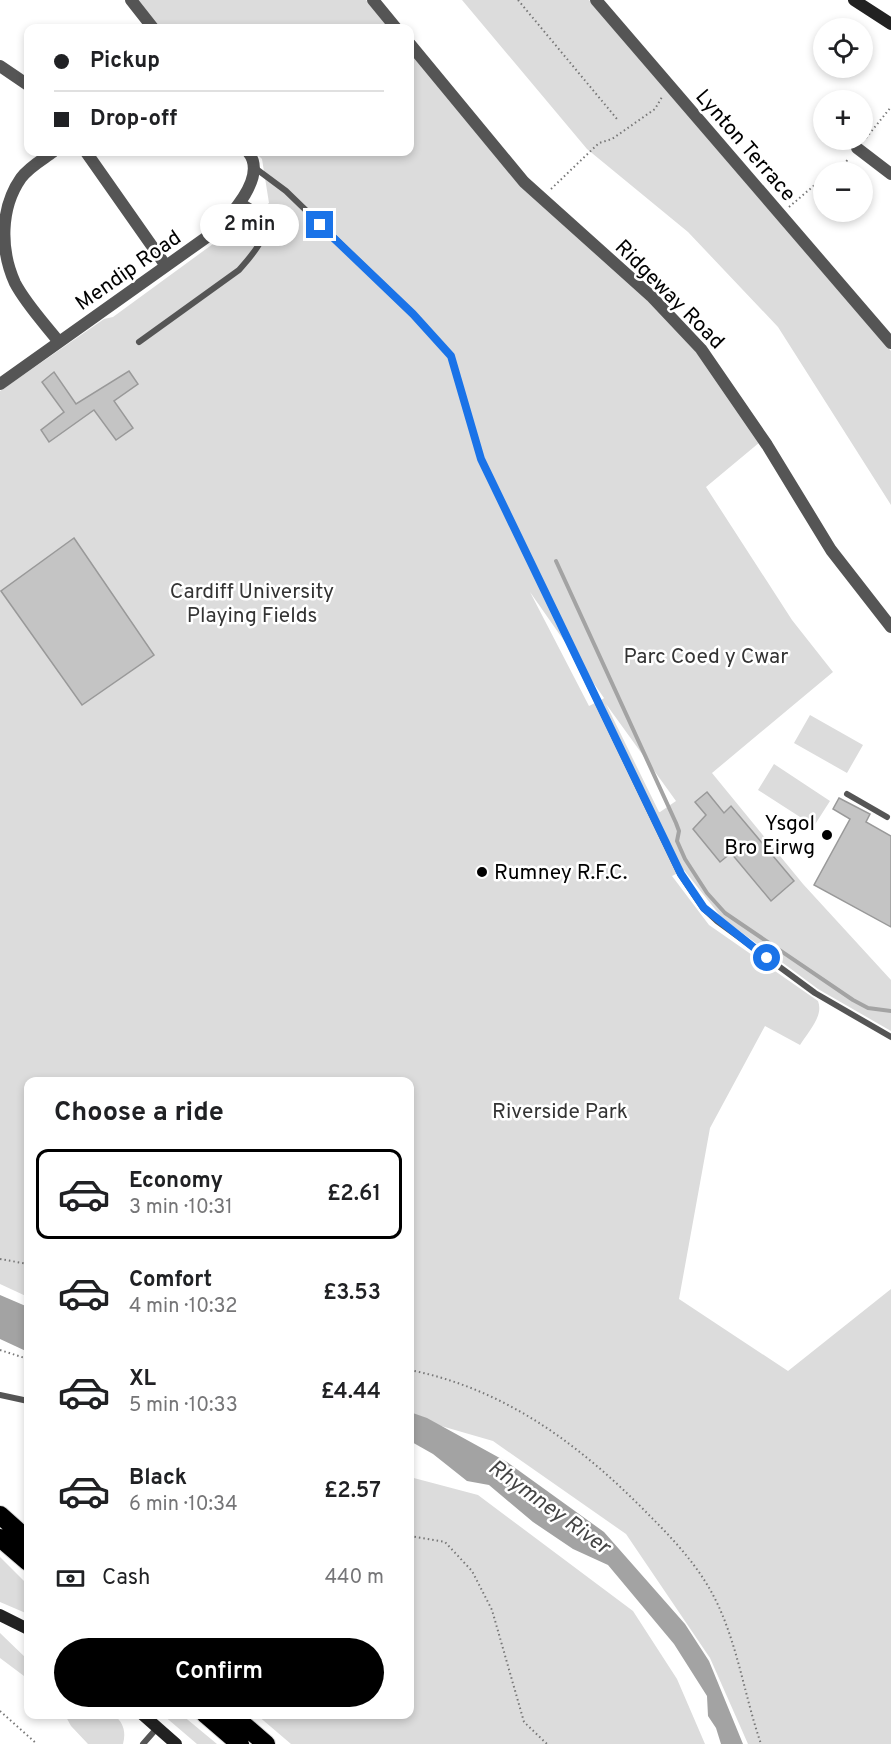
<!DOCTYPE html>
<meta charset="utf-8">
<style>
:root{--surface:#fff;--page:#f6f6f6;--text:#202124;--muted:#757577;--line:#e0e0e0;--accent:#000}
body{margin:0;font-family:Overpass,sans-serif;background:var(--page);color:var(--text);height:100vh;display:flex;flex-direction:column;font-size:22px;white-space:nowrap}
*{box-sizing:border-box;margin:0}
p{font-size:20px;color:var(--muted)}
.icon{flex:none;width:33px;height:33px;fill:none;stroke:currentColor;stroke-width:2;stroke-linecap:round;stroke-linejoin:round}
.map{position:relative;flex:1;overflow:hidden}
.details{position:absolute;left:24px;top:1077px;width:390px;height:642px;display:flex;flex-direction:column;background:var(--surface);border-radius:12px;box-shadow:0 3px 9px #0003}
.details>*{flex:none}
.banner{position:absolute;left:24px;top:24px;width:390px;height:132px;border-radius:12px;box-shadow:0 3px 9px #0003;display:grid;align-content:center;height:132px;padding:0 30px;background:var(--surface)}
.buttons{position:absolute;left:813px;top:18px;display:grid;gap:12px}
.buttons a{display:grid;place-items:center;width:60px;height:60px;border-radius:50%;background:var(--surface);box-shadow:0 3px 9px #0003;font-size:30px}
.end{position:absolute;width:27px;height:27px;margin:-14px;border:8px solid #1a73e8;background:#fff;box-shadow:0 0 0 3px #fff}
.from{border-radius:50%}
.bubble{position:absolute;height:42px;border-radius:21px;background:var(--surface);box-shadow:0 3px 9px #0003;font-size:20px;font-weight:600;line-height:42px;text-align:center}
.banner b{display:flex;align-items:center;gap:21px;height:57px;font-size:22px}
.banner b+b{border-top:2px solid var(--line)}
.banner i{width:15px;height:15px;background:var(--text)}
ul{padding:0;list-style:none}
li{display:flex;align-items:center;gap:18px;height:90px;margin:0 12px 9px;padding:0 18px;border:3px solid transparent;border-radius:12px}
li div{flex:1}
li b{display:block;font-size:22px}
li em{font-style:normal;font-weight:600}
li.active{border-color:var(--accent)}
li>.icon{width:54px;height:54px;stroke-width:1.5}
h2{padding:0 30px;font-size:27px;line-height:72px}
.pay{display:flex;align-items:center;gap:15px;height:66px;padding:0 30px;font-size:22px}
.pay p{margin-inline-start:auto}
.primary-button{display:flex;gap:12px;margin-top:auto;padding:12px 30px}
.primary-button a{flex:1;height:69px;border-radius:36px;background:var(--accent);color:#fff;font-size:24px;font-weight:600;line-height:69px;text-align:center}
.map>svg:first-child{display:block}
.green{fill:#dcdcdc;fill-rule:evenodd}
.water{fill:#a3a3a3}
.lines{fill:none;stroke-linecap:round;stroke-linejoin:round}
.stream{stroke:#a3a3a3;stroke-width:4}
.building{fill:#c4c4c4;stroke:#999;stroke-width:1.5}
.highway-casing{stroke:#dbdbdb;stroke-width:20}
.path{stroke:#777;stroke-width:2;stroke-dasharray:1.5 3;stroke-linecap:butt}
.lane{stroke:#555;stroke-width:6}
.street{stroke:#555;stroke-width:12}
.secondary{stroke:#222;stroke-width:12}
.highway{stroke:#000;stroke-width:18}
.route{stroke:#1a73e8;stroke-width:8}
.poi-dot{fill:#000;stroke:#fff;stroke-width:2}
.labels{text-anchor:middle;stroke-width:5;stroke-linejoin:round;paint-order:stroke}
.street-label{font-size:21px;fill:#000;stroke:#fff}
.park-label{font-size:21px;fill:#333;stroke:#fff}
.poi-label{font-size:21px;fill:#000;stroke:#fff;text-anchor:end}
.water-label{font-size:22px;font-style:italic;fill:#444;stroke:#fff}
</style>
<div class="map">
<svg width="891" height="1744" viewBox="0 0 891 1744">
<rect width="100%" height="100%" fill="#fff"/>
<path class="green" d="M136,0H366L390,28H158Z
M462,0H589L891,351V505L778,327L688,232L587,149Z
M410,52L520,186L647,299L696,352L760,442L706,487L792,620L833,672L712,773L803,884L891,980V1031L818,989L722,918L684,870L672,876L709,925L818,1001C824,1016 808,1032 800,1045L765,1026L710,1128L679,1299L788,1371L891,1289V1744H748L710,1658L626,1534L493,1441L410,1417V1082H28V1297L0,1284V391L104,319L113,317L269,203L262,159L255,152H410ZM530,592L604,698L603,699L589,706ZM606,704L676,801L660,812H659Z
M810,715L863,745L847,773L794,743Z
M774,764L830,801L814,826L758,790Z
M410,1477L478,1495L633,1611L677,1679L705,1744H291L257,1715L410,1714Z
M0,1557L28,1585V1614L0,1602Z
M0,1633L28,1660V1679L0,1658Z
M65,1715H114C124,1723 126,1732 123,1744H88L71,1726Z
M163,1715H182L217,1744H197Z"/>
<path class="water" d="M0,1295L28,1307V1352L0,1339Z
M410,1412L427,1418L507,1462L604,1532L685,1624L709,1661L743,1744H721L716,1728L708,1716L707,1696L674,1644L608,1565L573,1549L533,1522L489,1485L467,1481L433,1454L410,1441Z"/>
<g class="lines">
<path class="stream" d="M556,561L676,823L679,831L677,841L685,859L707,893L725,913L853,1000L868,1008L891,1011"/>
</g>
<path class="building" d="M129,371L138,384L114,401L133,428L116,440L94,410L49,442L41,430L64,412L42,382L54,372L76,404Z
M74,538L154,655L82,705L1,591Z
M707,792L724,813L731,806L794,881L771,901L731,853L720,862L693,829L706,815L695,802Z
M839,798L870,814L866,822L891,836V927L814,885L850,819L833,809Z"/>
<g class="lines">
<defs>
<path id="highway" d="M0,1515L28,1540
M0,1538L28,1562
M205,1714L240,1744
M231,1714L266,1744"/>
</defs>
<use href="#highway" class="highway-casing"/>
<path class="path" d="M518,0L617,119
M866,138L891,107
M838,172L849,158
M551,189L599,143L612,139L655,109L662,97
M789,207L824,177
M0,1259L28,1264
M0,1350L28,1359
M410,1370C505,1389 579,1444 646,1512C671,1537 695,1562 712,1593C737,1639 744,1695 761,1744
M410,1536L445,1542L472,1571L492,1610L524,1722L547,1744
M0,1711L36,1743"/>
<path class="lane" d="M255,168L286,191L413,314L451,356L481,459L680,874L703,908L717,921L815,993L891,1037
M139,342L239,270C251,256 274,233 260,214C256,209 246,204 240,200
M847,794L887,817
M0,1395L28,1401
M143,1744L157,1728"/>
<path class="street" d="M131,0L153,28
M373,0L396,28
M596,0L891,343
M410,44L524,182L651,296L701,349L767,445L831,550L891,627
M0,66L28,85
M857,148L891,174
M53,152C42,160 29,167 21,178C0,208 0,250 15,283C26,304 44,323 59,342
M86,152L166,266
M0,384L214,232C231,215 268,176 248,152"/>
<path class="secondary" d="M854,0L891,24
M0,1615L28,1629
M142,1714L176,1744"/>
<use href="#highway" class="highway"/>
</g>
<g class="lines">
<path class="route" d="M320,225L413,314L451,356L481,459L681,874L704,908L767,958"/>
</g>
<g class="poi-dot">
<circle cx="827" cy="835" r="6"/>
<circle cx="482" cy="872" r="6"/>
</g>
<g class="labels">
<g class="street-label">
<text transform="translate(746 145) rotate(49)" y="7">Lynton Terrace</text>
<text transform="translate(128 270) rotate(-35)" y="7">Mendip Road</text>
<text transform="translate(670 294) rotate(45)" y="7">Ridgeway Road</text>
</g>
<g class="park-label">
<text x="252" y="598">Cardiff University<tspan x="252" dy="24">Playing Fields</tspan></text>
<text x="706" y="663">Parc Coed y Cwar</text>
<text x="560" y="1118">Riverside Park</text>
</g>
<g class="poi-label">
<text x="815" y="830">Ysgol<tspan x="815" dy="24">Bro Eirwg</tspan></text>
<text x="494" y="879" text-anchor="start">Rumney R.F.C.</text>
</g>
<g class="water-label">
<text transform="translate(550 1506) rotate(36)" y="8">Rhymney River</text>
</g>
</g>
</svg>
<div class="buttons">
<a><svg class="icon" aria-label="locate" viewBox="0 0 24 24"><circle cx="12" cy="12" r="6"/><path d="M12 2v4M12 18v4M2 12h4M18 12h4"/></svg></a>
<a>+</a>
<a>−</a>
</div>
<i class="end from" style="left:767px;top:958px"></i>
<i class="end" style="left:320px;top:225px"></i>
<div class="bubble" style="left:200px;top:204px;width:99px">2 min</div>
<div class="banner">
<b><i class="from"></i>Pickup</b>
<b><i></i>Drop-off</b>
</div>
<section class="details">
<h2>Choose a ride</h2>
<ul>
<li class="active"><svg class="icon" aria-label="car" viewBox="0 0 24 24"><path d="M5 17H2v-5l4-1 3-4h7l3 4 3 1v5h-3M9 17h6M6 11h13"/><circle cx="7" cy="17" r="2"/><circle cx="17" cy="17" r="2"/></svg><div><b>Economy</b><p>3 min · 10:31</p></div><em>£2.61</em></li>
<li><svg class="icon" aria-label="car" viewBox="0 0 24 24"><path d="M5 17H2v-5l4-1 3-4h7l3 4 3 1v5h-3M9 17h6M6 11h13"/><circle cx="7" cy="17" r="2"/><circle cx="17" cy="17" r="2"/></svg><div><b>Comfort</b><p>4 min · 10:32</p></div><em>£3.53</em></li>
<li><svg class="icon" aria-label="car" viewBox="0 0 24 24"><path d="M5 17H2v-5l4-1 3-4h7l3 4 3 1v5h-3M9 17h6M6 11h13"/><circle cx="7" cy="17" r="2"/><circle cx="17" cy="17" r="2"/></svg><div><b>XL</b><p>5 min · 10:33</p></div><em>£4.44</em></li>
<li><svg class="icon" aria-label="car" viewBox="0 0 24 24"><path d="M5 17H2v-5l4-1 3-4h7l3 4 3 1v5h-3M9 17h6M6 11h13"/><circle cx="7" cy="17" r="2"/><circle cx="17" cy="17" r="2"/></svg><div><b>Black</b><p>6 min · 10:34</p></div><em>£2.57</em></li>
</ul>
<div class="pay"><svg class="icon" aria-label="cash" viewBox="0 0 24 24"><path d="M3 7h18v10H3z"/><circle cx="12" cy="12" r="2"/></svg>Cash<p>440 m</p></div>
<div class="primary-button"><a>Confirm</a></div>
</section>
</div>
